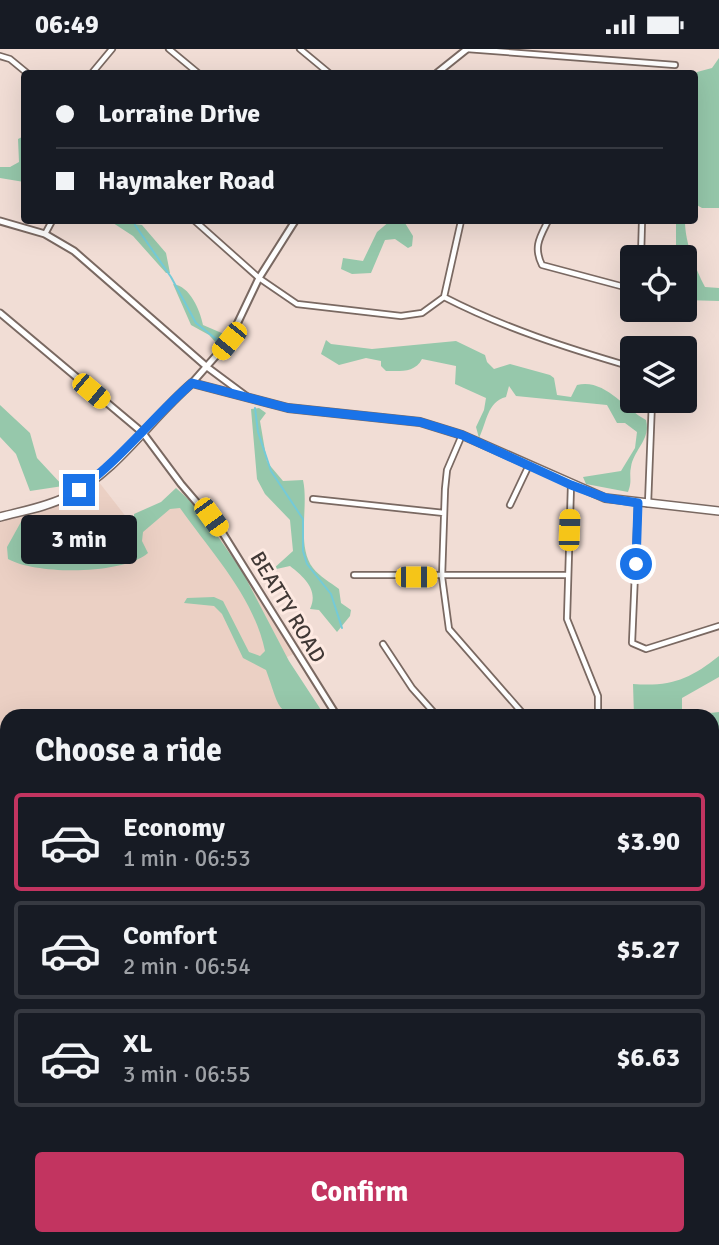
<!DOCTYPE html>
<meta charset="utf-8">
<style>
:root{--surface:#171b24;--page:#242831;--text:#f1f3f6;--muted:#9ea1a6;--line:#363941;--accent:#c23460}
body{margin:0;font-family:Signika,sans-serif;background:var(--page);color:var(--text);height:100vh;display:flex;flex-direction:column;font-size:26px;white-space:nowrap}
*{box-sizing:border-box;margin:0}
p{font-size:23px;color:var(--muted)}
.icon{flex:none;width:38px;height:38px;fill:none;stroke:currentColor;stroke-width:2;stroke-linecap:round;stroke-linejoin:round}
.map{position:relative;flex:1;overflow:hidden}
.side{position:absolute;left:0px;top:660px;width:719px;height:537px;display:flex;flex-direction:column;background:var(--surface);border-radius:21px 21px 0 0;box-shadow:0 7px 28px #0002}
.side>*{flex:none}
.top-card{position:absolute;left:21px;top:21px;width:677px;height:154px;border-radius:7px;box-shadow:0 7px 28px #0002;display:grid;align-content:center;height:154px;padding:0 35px;background:var(--surface)}
.tools{position:absolute;left:620px;top:196px;display:grid;gap:14px}
.tools a{display:grid;place-items:center;width:77px;height:77px;border-radius:7px;background:var(--surface);box-shadow:0 7px 28px #0002;font-size:35px}
.end{position:absolute;width:32px;height:32px;margin:-16px;border:9px solid #1a73e8;background:#fff;box-shadow:0 0 0 4px #fff}
.from{border-radius:50%}
.bubble{position:absolute;height:49px;border-radius:7px;background:var(--surface);box-shadow:0 7px 28px #0002;font-size:23px;font-weight:700;line-height:49px;text-align:center}
.car{position:absolute;width:21px;height:42px;margin:-21px -10px;border-radius:9px;box-shadow:0 0 5px 2px #0007;background:linear-gradient(#f5c518 24%,#345 0 40%,#f5c518 0 76%,#345 0 86%,#f5c518 0)}
.top-card b{display:flex;align-items:center;gap:24px;height:66px;font-size:26px}
.top-card b+b{border-top:2px solid var(--line)}
.top-card i{width:18px;height:18px;background:var(--text)}
ul{padding:0;list-style:none}
li{display:flex;align-items:center;gap:21px;height:98px;margin:0 14px 10px;padding:0 21px;border:4px solid var(--line);border-radius:7px}
li div{flex:1}
li b{display:block;font-size:26px}
li em{font-style:normal;font-weight:700}
li.on{border-color:var(--accent)}
li>.icon{width:63px;height:63px;stroke-width:1.5}
h2{padding:0 35px;font-size:32px;line-height:84px}
.action{display:flex;gap:14px;margin-top:auto;padding:14px 35px}
.action a{flex:1;height:80px;border-radius:7px;background:var(--accent);color:#fff;font-size:28px;font-weight:700;line-height:80px;text-align:center}
.status{display:flex;justify-content:space-between;align-items:center;height:49px;padding:0 35px;background:var(--surface);direction:ltr}
.status svg{height:19px;fill:currentColor}
.map>svg:first-child{display:block}
.built{fill:#ebd0c4}
.green{fill:#96c8ab}
.lines{fill:none;stroke-linecap:round;stroke-linejoin:round}
.stream{stroke:#74cad8;stroke-width:2}
.minor-casing{stroke:#7a6962;stroke-width:8}
.tertiary-casing{stroke:#7a6962;stroke-width:9}
.primary-casing{stroke:#7a6962;stroke-width:10}
.motorway-casing{stroke:#7a6962;stroke-width:11}
.minor{stroke:#fff;stroke-width:4.5}
.tertiary{stroke:#fff;stroke-width:5}
.primary{stroke:#fff;stroke-width:7}
.motorway{stroke:#fff;stroke-width:8}
.route{stroke:#1a73e8;stroke-width:9}
.labels{text-anchor:middle;stroke-width:6;stroke-linejoin:round;paint-order:stroke}
.street-label{font-size:21px;fill:#403835;stroke:#feeae2}
</style>
<div class="status"><b>06:49</b><svg viewBox="0 0 49 12"><path d="M0 12V9h3v3zM5 12V6h3v6zM10 12V3h3v9zM15 12V0h3v12zM26 1h20v11H26zM47 4h2v5h-2z"/></svg></div>
<div class="map">
<svg width="719" height="1196" viewBox="0 0 719 1196">
<rect width="100%" height="100%" fill="#f1ddd5"/>
<path class="built" d="M95,428L134,478L185,440L211,468L296,604L267,617L289,667H7V827H0V468L59,451Z
M719,743V1196H449L448,1190H712V747Z"/>
<path class="green" d="M719,9V159H702L695,155V28L697,23L712,19Z
M24,87V133L0,129V118H10L19,113L18,90Z
M110,172L142,176L166,204L170,224H166L133,187Z
M390,172L405,174L413,187L412,197L408,199L395,190L385,191L371,224L352,225L341,220L343,209L363,212L377,183Z
M676,172H685C685,193 695,219 705,238L719,239V252L684,251V208L676,206Z
M173,235C190,237 200,261 203,276L224,285L223,294L218,296L209,286L191,276Z
M326,291L331,295L372,300L456,292L485,306L487,313L494,320L510,315L550,326L554,329L557,346L571,348L577,336C604,329 624,359 646,371C651,391 634,400 631,418C629,426 632,431 629,440L628,443L586,435L583,428L621,422L635,399L637,383L625,374H617L607,356L516,347L509,337L506,348C487,353 487,373 479,389L476,378L484,361L486,349L455,335L456,317L422,310C415,324 400,322 386,322L381,317V312L366,309L339,316L321,305Z
M0,356L30,384L37,409L63,437L30,442L16,405L0,388Z
M259,359L266,364L260,372L267,413L283,432L303,431C309,457 296,497 313,519C320,528 330,533 339,540L341,554L351,561L350,567L337,583L319,561L310,560C319,541 304,528 290,517L272,521L293,502L290,471L265,445L257,430L251,360Z
M176,439L198,459L242,522L289,612L325,667C275,667 282,665 266,621L243,609L222,565L214,557L184,554L187,549L214,548L223,552L249,603L260,607L265,602C254,548 211,503 180,459L170,460L143,483L142,492L148,504C122,526 37,526 8,510L7,498L22,471L27,476L28,499L32,510C59,518 97,515 123,505L134,486V465L161,453Z
M719,607V628L682,649V662L691,666L719,663V690L712,693V667H634L633,635C671,638 690,630 719,607Z
M719,735V853L712,847V739Z"/>
<g class="lines">
<path class="stream" d="M135,176L171,228L196,274L220,293
M255,359L258,383L271,422L303,470V502L307,515L331,545L342,579"/>
<defs>
<path id="minor" d="M169,0L198,24
M300,0L329,24
M467,0L675,16
M0,7L10,10L27,24
M92,24L112,0
M195,172L259,229L297,255L401,267L422,264L444,248L461,172
M548,172C540,188 533,198 542,216L632,240
M45,185L52,172
M641,208L642,172
M444,248C504,279 567,299 632,318
M462,386L447,421L445,440L442,528L449,580L525,667
M571,436L567,570L598,647V667
M313,450L444,464
M638,454L632,594L646,600L719,577
M648,455L652,352
M510,456L529,416
M354,526H567
M383,595L412,639L437,667"/>
<path id="tertiary" d="M437,24L467,0
M0,172L45,185L74,202L207,318L246,347
M0,264L143,384L181,435L222,483L337,667
M192,334L229,292L259,229L295,172
M0,1088L7,1085
M445,1190L446,1196"/>
<path id="primary" d="M0,468C22,462 47,458 68,447C118,422 150,370 192,334L288,359L420,373L462,386L605,449L719,462"/>
<path id="motorway" d="M712,713L719,709
M712,722L719,718
M0,839L7,838
M0,846H7"/>
</defs>
<use href="#minor" class="minor-casing"/>
<use href="#tertiary" class="tertiary-casing"/>
<use href="#primary" class="primary-casing"/>
<use href="#motorway" class="motorway-casing"/>
<use href="#minor" class="minor"/>
<use href="#tertiary" class="tertiary"/>
<use href="#primary" class="primary"/>
<use href="#motorway" class="motorway"/>
</g>
<g class="lines">
<path class="route" d="M79,441C122,409 153,368 192,334L288,359L420,373L462,386L571,436L606,449L638,454L636,515"/>
</g>
<g class="labels">
<g class="street-label">
<text transform="translate(288 558) rotate(59)" y="7">BEATTY ROAD</text>
</g>
</g>
</svg>
<div class="tools">
<a><svg class="icon" aria-label="locate" viewBox="0 0 24 24"><circle cx="12" cy="12" r="6"/><path d="M12 2v4M12 18v4M2 12h4M18 12h4"/></svg></a>
<a><svg class="icon" aria-label="layers" viewBox="0 0 24 24"><path d="M12 4l9 5-9 5-9-5zM3 14l9 5 9-5"/></svg></a>
</div>
<i class="end from" style="left:636px;top:515px"></i>
<i class="end" style="left:79px;top:441px"></i>
<div class="bubble" style="left:21px;top:466px;width:116px">3 min</div>
<i class="car" style="left:229px;top:292px;rotate:219deg"></i>
<i class="car" style="left:91px;top:342px;rotate:130deg"></i>
<i class="car" style="left:211px;top:468px;rotate:144deg"></i>
<i class="car" style="left:569px;top:481px;rotate:2deg"></i>
<i class="car" style="left:416px;top:528px;rotate:90deg"></i>
<div class="top-card">
<b><i class="from"></i>Lorraine Drive</b>
<b><i></i>Haymaker Road</b>
</div>
<section class="side">
<h2>Choose a ride</h2>
<ul>
<li class="on"><svg class="icon" aria-label="car" viewBox="0 0 24 24"><path d="M5 17H2v-5l4-1 3-4h7l3 4 3 1v5h-3M9 17h6M6 11h13"/><circle cx="7" cy="17" r="2"/><circle cx="17" cy="17" r="2"/></svg><div><b>Economy</b><p>1 min · 06:53</p></div><em>$3.90</em></li>
<li><svg class="icon" aria-label="car" viewBox="0 0 24 24"><path d="M5 17H2v-5l4-1 3-4h7l3 4 3 1v5h-3M9 17h6M6 11h13"/><circle cx="7" cy="17" r="2"/><circle cx="17" cy="17" r="2"/></svg><div><b>Comfort</b><p>2 min · 06:54</p></div><em>$5.27</em></li>
<li><svg class="icon" aria-label="car" viewBox="0 0 24 24"><path d="M5 17H2v-5l4-1 3-4h7l3 4 3 1v5h-3M9 17h6M6 11h13"/><circle cx="7" cy="17" r="2"/><circle cx="17" cy="17" r="2"/></svg><div><b>XL</b><p>3 min · 06:55</p></div><em>$6.63</em></li>
</ul>
<div class="action"><a>Confirm</a></div>
</section>
</div>
